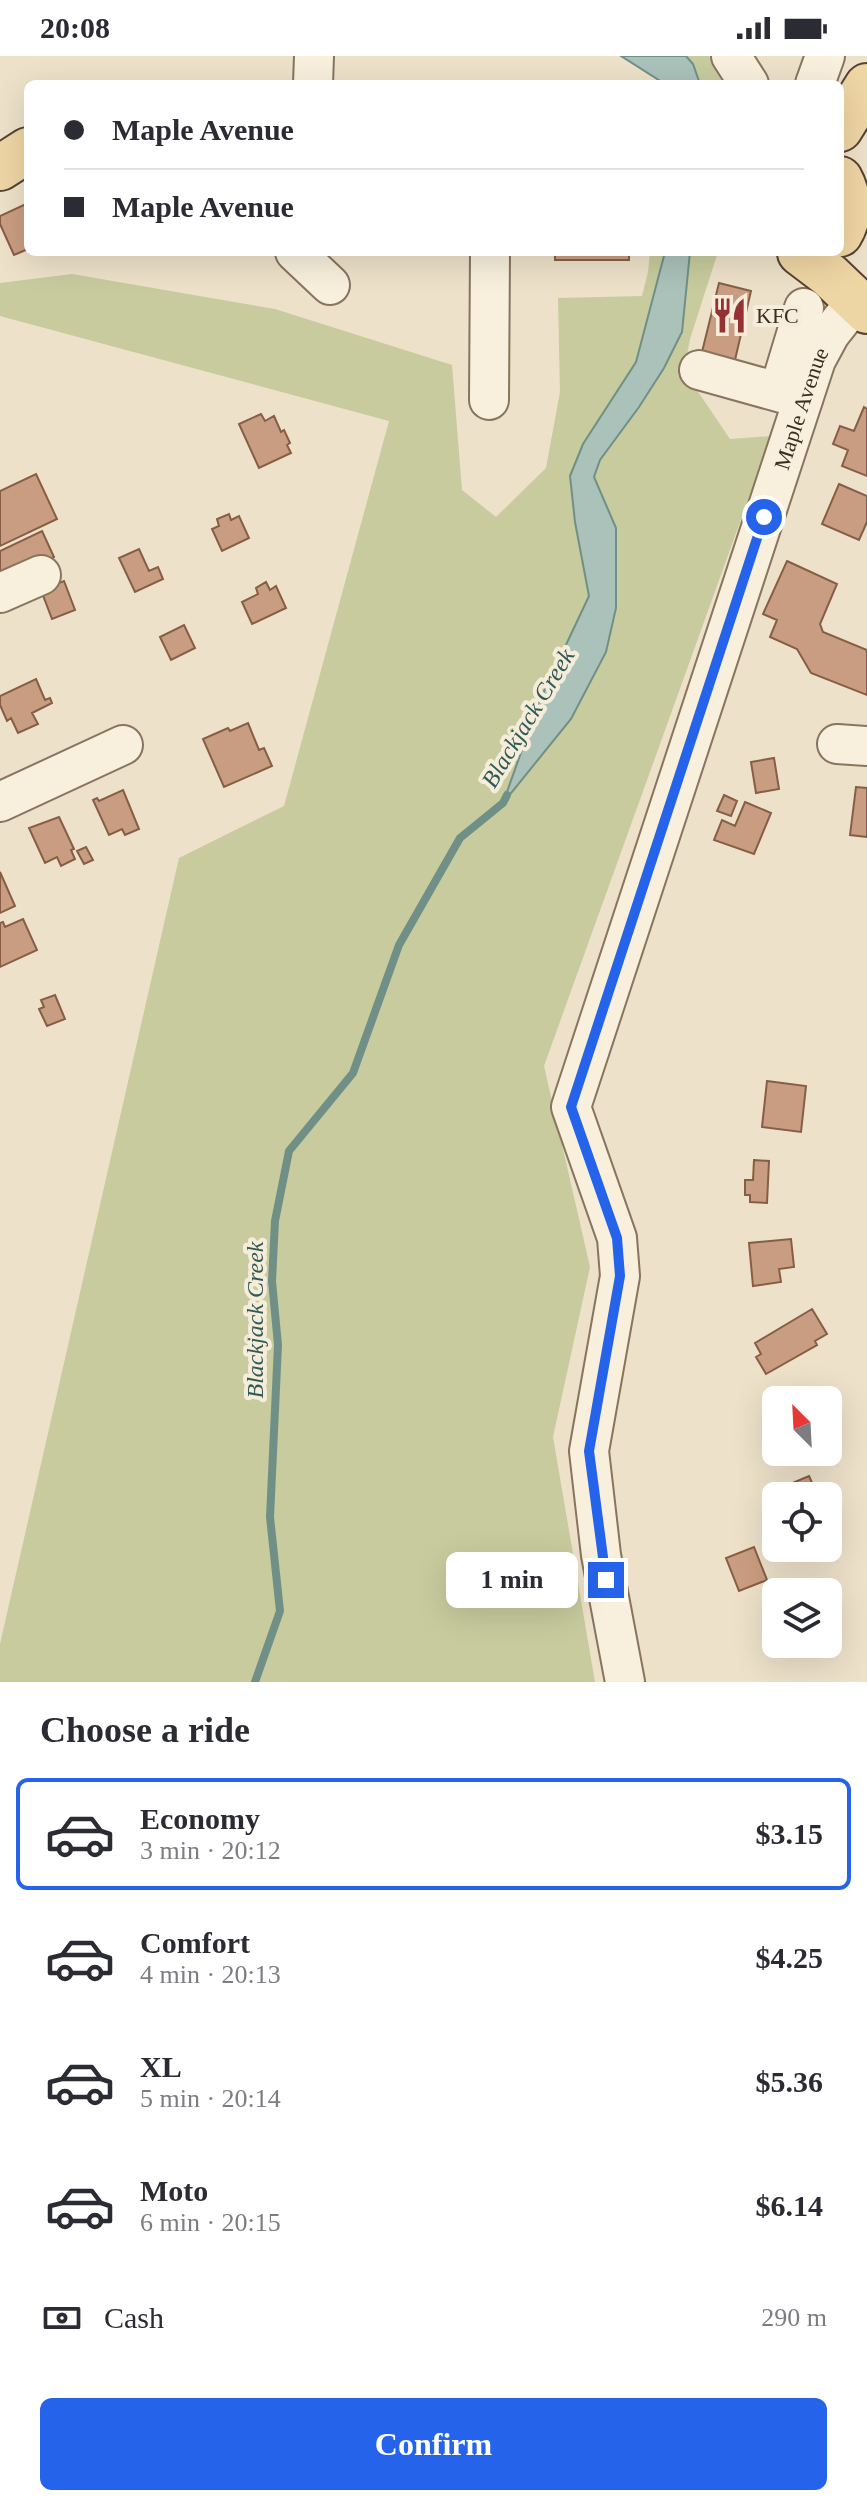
<!DOCTYPE html>
<meta charset="utf-8">
<style>
:root{--surface:#fff;--page:#f7f7f7;--text:#2b2b33;--muted:#7c7c81;--line:#e1e1e2;--accent:#2563eb}
body{margin:0;font-family:Georgia,serif;background:var(--page);color:var(--text);height:100vh;display:flex;flex-direction:column;font-size:30px;white-space:nowrap}
*{box-sizing:border-box;margin:0}
p{font-size:26px;color:var(--muted)}
.icon{flex:none;width:44px;height:44px;fill:none;stroke:currentColor;stroke-width:2;stroke-linecap:round;stroke-linejoin:round}
.map{position:relative;height:1626px;overflow:hidden}
.panel{display:flex;flex-direction:column;background:var(--surface);flex:1}
.panel>*{flex:none}
.top-card{position:absolute;left:24px;top:24px;width:820px;height:176px;border-radius:12px;box-shadow:0 8px 32px #0002;display:grid;align-content:center;height:176px;padding:0 40px;background:var(--surface)}
.needle{width:52px;rotate:336deg}
.tools{position:absolute;left:762px;top:1330px;display:grid;gap:16px}
.tools a{display:grid;place-items:center;width:80px;height:80px;border-radius:12px;background:var(--surface);box-shadow:0 8px 32px #0002;font-size:40px}
.end{position:absolute;width:36px;height:36px;margin:-18px;border:10px solid #2563eb;background:#fff;box-shadow:0 0 0 4px #fff}
.from{border-radius:50%}
.bubble{position:absolute;height:56px;border-radius:12px;background:var(--surface);box-shadow:0 8px 32px #0002;font-size:26px;font-weight:800;line-height:56px;text-align:center}
.top-card b{display:flex;align-items:center;gap:28px;height:76px;font-size:30px}
.top-card b+b{border-top:2px solid var(--line)}
.top-card i{width:20px;height:20px;background:var(--text)}
ul{padding:0;list-style:none}
li{display:flex;align-items:center;gap:24px;height:112px;margin:0 16px 12px;padding:0 24px;border:4px solid transparent;border-radius:12px}
li div{flex:1}
li b{display:block;font-size:30px}
li em{font-style:normal;font-weight:800}
li.on{border-color:var(--accent)}
li>.icon{width:72px;height:72px;stroke-width:1.5}
h2{padding:0 40px;font-size:36px;line-height:96px}
.pay{display:flex;align-items:center;gap:20px;height:88px;padding:0 40px;font-size:30px}
.pay p{margin-inline-start:auto}
.action{display:flex;gap:16px;margin-top:auto;padding:16px 40px}
.action a{flex:1;height:92px;border-radius:12px;background:var(--accent);color:#fff;font-size:32px;font-weight:800;line-height:92px;text-align:center}
.status{display:flex;justify-content:space-between;align-items:center;height:56px;padding:0 40px;background:var(--surface);direction:ltr}
.status svg{height:22px;fill:currentColor}
.map>svg:first-child{display:block}
.green{fill:#c7cb9d}
.water{fill:#aac2ba;stroke:#709087;stroke-width:2}
.lines{fill:none;stroke-linecap:round;stroke-linejoin:round}
.stream{stroke:#709087;stroke-width:8}
.building{fill:#c99d81;stroke:#875e45;stroke-width:2}
.minor-casing{stroke:#89745e;stroke-width:42}
.major-casing{stroke:#574232;stroke-width:48}
.minor{stroke:#f8efdc;stroke-width:38}
.major{stroke:#eed5a4;stroke-width:44}
.route{stroke:#2563eb;stroke-width:10}
.labels{text-anchor:middle;stroke-width:8;stroke-linejoin:round;paint-order:stroke}
.poi-label{font-size:22px;fill:#3a2d21;stroke:#f5ecd9;text-anchor:start}
.street-label{font-size:22px;fill:#3a2d21;stroke:#f5ecd9}
.water-label{font-size:24px;font-style:italic;fill:#315956;stroke:#f5ecd9}
</style>
<div class="status"><b>20:08</b><svg viewBox="0 0 49 12"><path d="M0 12V9h3v3zM5 12V6h3v6zM10 12V3h3v9zM15 12V0h3v12zM26 1h20v11H26zM47 4h2v5h-2z"/></svg></div>
<div class="map">
<svg width="867" height="1626" viewBox="0 0 867 1626">
<rect width="100%" height="100%" fill="#ede1c9"/>
<path class="green" d="M686,0H709L726,28H700L693,8Z
M650,196H718L690,283L684,315L730,383L771,380L544,1010L590,1211L553,1381L595,1626H0V1588L179,802L284,750L389,365L0,260V227L72,218L275,253L452,309L462,434L496,461L546,412L560,336L558,242L642,240L648,216Z"/>
<path class="water" d="M621,0H686L693,8L700,28H665Z
M665,196H690L682,276L664,312L639,351L600,404L594,421L616,472V552L606,596L571,663L503,747L539,646L589,540L575,466L570,420L583,388L636,306Z"/>
<g class="lines">
<path class="stream" d="M255,1626L280,1555L270,1461L278,1289L272,1225L275,1165L289,1095L353,1017L399,889L460,782L503,747L507,739"/>
</g>
<path class="building" d="M28,147V193L14,199L0,168V160Z
M555,196H629V204H555Z
M719,227L751,235L735,304L702,296Z
M864,351L867,353V420L842,410L848,394L833,388L840,370L854,375Z
M261,358L265,365L274,360L281,376L284,374L290,387L287,389L291,397L259,412L239,368Z
M36,418L57,463L0,490V435Z
M839,428L867,440V466L859,484L822,468Z
M229,458L231,464L239,460L249,482L222,495L212,473L219,470L217,463Z
M42,475L54,501L0,527V495Z
M139,493L149,515L158,511L163,523L135,536L119,502Z
M787,505L837,528L820,568L823,576L867,594V639L811,617L797,593L770,581L777,564L763,558Z
M64,525L75,554L52,563L41,534Z
M266,526L270,534L276,530L286,552L252,568L242,546L258,538L256,532Z
M184,569L195,592L171,604L160,581Z
M36,623L45,644L50,642L52,647L32,657L38,668L18,677L11,662L7,665L0,649V640Z
M248,667L259,694L264,692L272,710L224,731L203,683L228,672L230,675Z
M774,702L779,733L756,737L751,706Z
M856,731L867,732V781L850,779Z
M123,734L139,773L125,779L122,773L109,779L93,744L97,742L99,745Z
M724,739L737,745L731,760L717,755Z
M745,746L771,757L754,798L714,784L722,764L735,770Z
M59,761L74,793L71,794L75,803L61,810L57,801L45,807L29,772Z
M86,791L93,804L84,808L77,795Z
M0,816L15,850L0,857Z
M23,863L37,894L0,911V867L3,866L5,871Z
M55,939L65,963L47,970L39,953L44,951L41,944Z
M767,1025L806,1030L801,1076L762,1071Z
M754,1104L769,1105L767,1147L750,1146V1139H745V1124H753Z
M791,1183L794,1211L779,1213L781,1226L753,1230L749,1187Z
M812,1253L827,1278L815,1285L817,1289L766,1318L756,1301L761,1298L755,1287Z
M809,1420L816,1436L825,1432L829,1441L835,1438L840,1449L828,1454V1440H781L778,1433Z
M754,1491L767,1524L739,1535L726,1502Z"/>
<g class="lines">
<defs>
<g id="minor">
<path d="M731,0L749,28"/>
<path d="M313,28L314,0"/>
<path d="M815,28L825,0"/>
<path d="M295,196L330,229"/>
<path d="M699,314L803,343"/>
<path d="M779,335L804,252"/>
<path d="M489,344L490,196"/>
<path d="M0,537L41,519"/>
<path d="M837,688L867,690"/>
<path d="M0,746L123,689"/>
<path id="s1" d="M625,1626L601,1499L589,1395L620,1220L617,1182L571,1051L816,304L830,278L856,245"/>
</g>
<path id="major" d="M840,73L867,30
M0,112L28,94
M840,123C850,141 851,160 840,178
M800,197L829,219L867,255"/>
</defs>
<use href="#minor" class="minor-casing"/>
<use href="#major" class="major-casing"/>
<use href="#minor" class="minor"/>
<use href="#major" class="major"/>
</g>
<g class="lines">
<path class="route" d="M606,1524L589,1395L620,1220L617,1182L571,1051L764,461"/>
</g>
<defs>
<symbol id="restaurant-bare" viewBox="-9 -9 18 18"><path d="M-5-6h1v4h1v-4h1v4h1v-4h1v5L-1.5 .5V6h-2V.5L-5-1ZM5-6V6H3V1.5H1.5Q1.5-4 5-6Z" fill="#953134" stroke="#f5ecd9" stroke-width="2.5" paint-order="stroke"/></symbol>
</defs>
<g fill-rule="evenodd">
<use href="#restaurant-bare" x="704" y="234" width="51" height="51"/>
</g>
<g class="labels">
<g class="poi-label">
<text x="756" y="267">KFC</text>
</g>
<g class="street-label">
<text dy="8" stroke="none"><textPath href="#s1" startOffset="1324">Maple Avenue</textPath></text>
</g>
<g class="water-label">
<text transform="translate(528 662) rotate(-59)" y="8">Blackjack Creek</text>
<text transform="translate(255 1264) rotate(-90)" y="8">Blackjack Creek</text>
</g>
</g>
</svg>
<div class="tools">
<a><svg class="needle" viewBox="-14 -14 28 28"><path d="M0-13l5 13h-10z" fill="#e53935"/><path d="M0 13l5-13h-10z" fill="#7c7c81"/></svg></a>
<a><svg class="icon" aria-label="locate" viewBox="0 0 24 24"><circle cx="12" cy="12" r="6"/><path d="M12 2v4M12 18v4M2 12h4M18 12h4"/></svg></a>
<a><svg class="icon" aria-label="layers" viewBox="0 0 24 24"><path d="M12 4l9 5-9 5-9-5zM3 14l9 5 9-5"/></svg></a>
</div>
<i class="end from" style="left:764px;top:461px"></i>
<i class="end" style="left:606px;top:1524px"></i>
<div class="bubble" style="left:446px;top:1496px;width:132px">1 min</div>
<div class="top-card">
<b><i class="from"></i>Maple Avenue</b>
<b><i></i>Maple Avenue</b>
</div>
</div>
<section class="panel">
<h2>Choose a ride</h2>
<ul>
<li class="on"><svg class="icon" aria-label="car" viewBox="0 0 24 24"><path d="M5 17H2v-5l4-1 3-4h7l3 4 3 1v5h-3M9 17h6M6 11h13"/><circle cx="7" cy="17" r="2"/><circle cx="17" cy="17" r="2"/></svg><div><b>Economy</b><p>3 min · 20:12</p></div><em>$3.15</em></li>
<li><svg class="icon" aria-label="car" viewBox="0 0 24 24"><path d="M5 17H2v-5l4-1 3-4h7l3 4 3 1v5h-3M9 17h6M6 11h13"/><circle cx="7" cy="17" r="2"/><circle cx="17" cy="17" r="2"/></svg><div><b>Comfort</b><p>4 min · 20:13</p></div><em>$4.25</em></li>
<li><svg class="icon" aria-label="car" viewBox="0 0 24 24"><path d="M5 17H2v-5l4-1 3-4h7l3 4 3 1v5h-3M9 17h6M6 11h13"/><circle cx="7" cy="17" r="2"/><circle cx="17" cy="17" r="2"/></svg><div><b>XL</b><p>5 min · 20:14</p></div><em>$5.36</em></li>
<li><svg class="icon" aria-label="car" viewBox="0 0 24 24"><path d="M5 17H2v-5l4-1 3-4h7l3 4 3 1v5h-3M9 17h6M6 11h13"/><circle cx="7" cy="17" r="2"/><circle cx="17" cy="17" r="2"/></svg><div><b>Moto</b><p>6 min · 20:15</p></div><em>$6.14</em></li>
</ul>
<div class="pay"><svg class="icon" aria-label="cash" viewBox="0 0 24 24"><path d="M3 7h18v10H3z"/><circle cx="12" cy="12" r="2"/></svg>Cash<p>290 m</p></div>
<div class="action"><a>Confirm</a></div>
</section>
